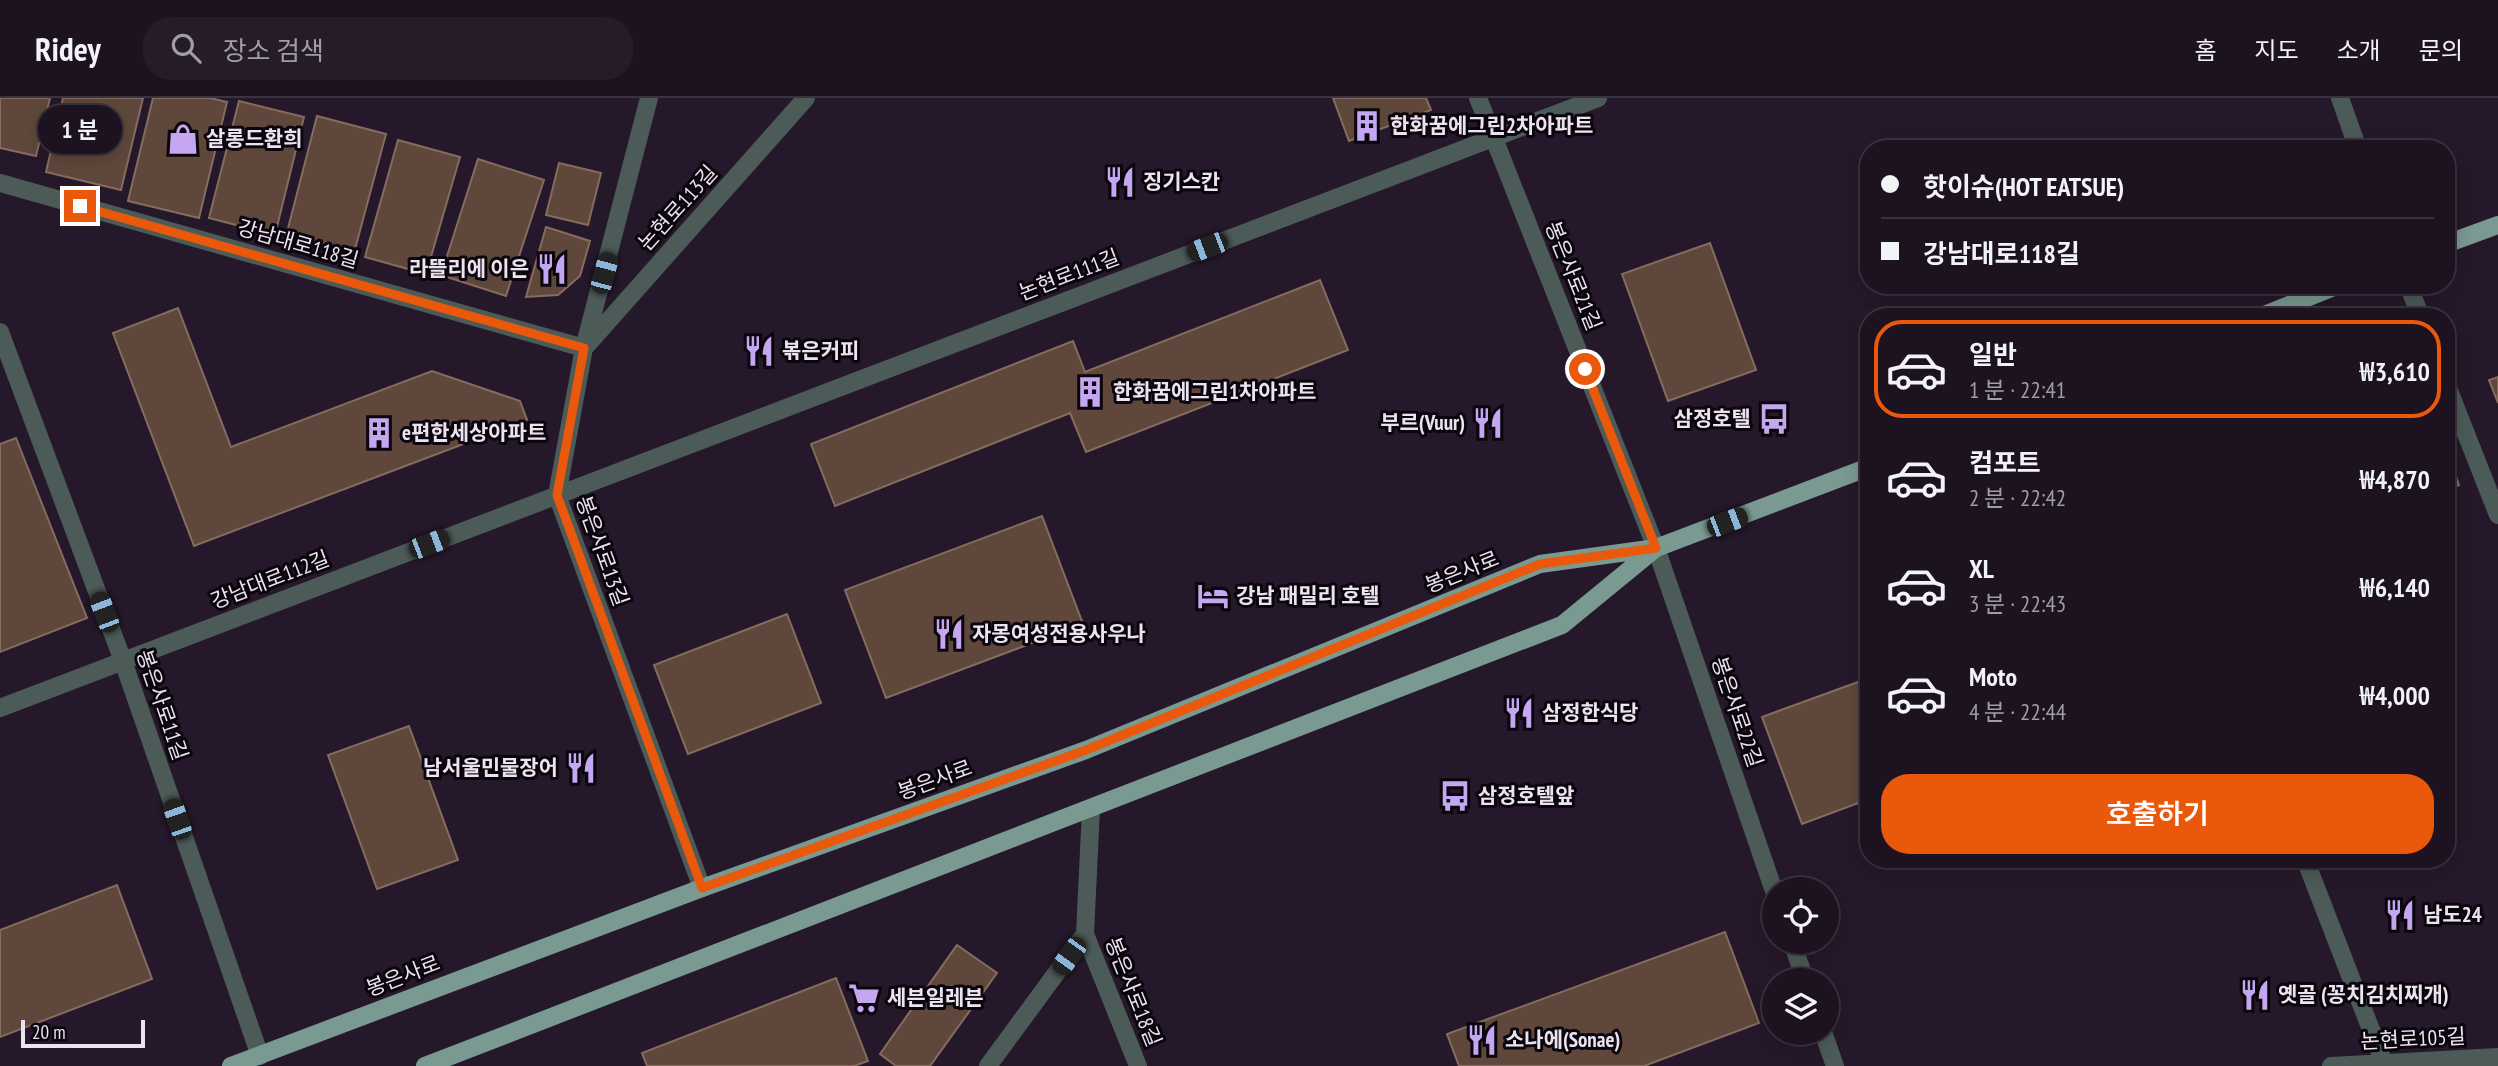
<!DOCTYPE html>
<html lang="ko">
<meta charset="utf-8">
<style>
:root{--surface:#1c1220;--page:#251b29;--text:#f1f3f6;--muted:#a09ea5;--line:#3a323e;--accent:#ea580c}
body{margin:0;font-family:"PT Sans Narrow","Noto Sans KR",sans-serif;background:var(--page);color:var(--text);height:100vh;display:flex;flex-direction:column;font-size:26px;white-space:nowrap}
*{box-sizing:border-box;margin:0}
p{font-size:23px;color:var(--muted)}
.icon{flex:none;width:38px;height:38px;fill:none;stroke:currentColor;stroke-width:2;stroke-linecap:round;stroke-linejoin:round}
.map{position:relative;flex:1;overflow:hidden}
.details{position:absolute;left:1860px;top:210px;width:595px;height:560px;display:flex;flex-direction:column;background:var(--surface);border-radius:28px;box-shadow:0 4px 18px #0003,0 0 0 2px var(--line)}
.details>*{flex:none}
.hud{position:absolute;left:1860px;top:42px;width:595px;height:154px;border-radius:28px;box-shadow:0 4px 18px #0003,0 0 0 2px var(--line);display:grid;align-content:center;height:154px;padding:0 21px;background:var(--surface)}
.buttons{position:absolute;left:1762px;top:779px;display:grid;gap:14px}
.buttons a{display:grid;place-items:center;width:77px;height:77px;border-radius:50%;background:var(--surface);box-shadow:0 4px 18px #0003,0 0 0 2px var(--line);font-size:35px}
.scale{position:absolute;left:21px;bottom:18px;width:124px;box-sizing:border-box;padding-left:7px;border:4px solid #ece3f0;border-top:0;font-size:19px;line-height:24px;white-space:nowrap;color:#ece3f0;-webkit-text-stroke:5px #0b060d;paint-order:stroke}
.end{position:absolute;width:32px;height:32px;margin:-16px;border:9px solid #ea580c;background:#fff;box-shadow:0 0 0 4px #fff}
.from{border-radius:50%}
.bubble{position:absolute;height:49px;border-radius:24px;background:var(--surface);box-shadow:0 4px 18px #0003,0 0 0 2px var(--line);font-size:23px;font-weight:600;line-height:49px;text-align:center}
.car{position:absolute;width:21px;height:42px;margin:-21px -10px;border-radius:9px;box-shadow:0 0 5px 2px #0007;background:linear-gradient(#222 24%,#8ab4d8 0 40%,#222 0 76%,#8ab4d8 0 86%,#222 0)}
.hud b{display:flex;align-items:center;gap:24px;height:66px;font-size:26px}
.hud b+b{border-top:2px solid var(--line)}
.hud i{width:18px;height:18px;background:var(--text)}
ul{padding:12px 0 0;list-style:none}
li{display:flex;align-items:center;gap:21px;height:98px;margin:0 14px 10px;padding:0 7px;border:4px solid transparent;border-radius:28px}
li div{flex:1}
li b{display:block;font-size:26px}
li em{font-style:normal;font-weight:600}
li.current{border-color:var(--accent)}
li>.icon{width:63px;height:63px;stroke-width:1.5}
.button{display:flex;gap:14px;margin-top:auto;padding:14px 21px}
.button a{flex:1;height:80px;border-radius:28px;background:var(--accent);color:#fff;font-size:28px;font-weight:600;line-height:80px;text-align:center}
header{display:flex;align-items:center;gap:42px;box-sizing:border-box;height:98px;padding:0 35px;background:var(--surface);border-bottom:2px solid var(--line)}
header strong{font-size:33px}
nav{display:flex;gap:38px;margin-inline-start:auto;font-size:24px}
.search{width:490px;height:63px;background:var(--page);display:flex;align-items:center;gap:18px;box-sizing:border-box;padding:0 24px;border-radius:28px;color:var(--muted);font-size:26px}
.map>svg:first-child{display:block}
.building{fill:#5f473b;stroke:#866c5f;stroke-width:2}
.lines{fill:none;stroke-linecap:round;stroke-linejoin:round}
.minor{stroke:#4c5b57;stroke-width:18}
.major{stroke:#799991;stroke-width:18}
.route{stroke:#ea580c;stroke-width:9}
.labels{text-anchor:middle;stroke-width:6;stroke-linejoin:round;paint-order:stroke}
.poi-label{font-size:21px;font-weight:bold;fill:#ece3f0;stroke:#0b060d;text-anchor:start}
.street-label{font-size:21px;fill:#ece3f0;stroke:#0b060d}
</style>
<header>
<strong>Ridey</strong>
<div class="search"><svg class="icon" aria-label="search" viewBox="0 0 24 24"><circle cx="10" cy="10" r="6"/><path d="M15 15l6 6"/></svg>장소 검색</div>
<nav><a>홈</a><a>지도</a><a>소개</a><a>문의</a></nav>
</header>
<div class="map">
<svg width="2498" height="968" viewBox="0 0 2498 968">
<rect width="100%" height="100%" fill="#25182a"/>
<path class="building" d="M0,0H50L36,58L0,50Z
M63,0H143L121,92L46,74Z
M153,0H210L227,4L199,120L128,103Z
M1333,0H1426L1431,12L1349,43Z
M239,3L304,19L275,137L209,120Z
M317,18L386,36L354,155L286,138Z
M398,42L460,59L426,176L365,159Z
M478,61L544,82L506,198L441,177Z
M559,65L601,75L588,127L546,117Z
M546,129L590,143L580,178L558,197L526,199Z
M1710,145L1756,272L1668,303L1622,176Z
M1320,182L1348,252L1086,354L1070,315L835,408L811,346L1073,243L1085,274Z
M178,210L231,349L432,273L520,303L527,322L194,448L113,235Z
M2498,279V305L2489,282Z
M16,340L87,520L0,554V346Z
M2446,352L2459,387L2446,391Z
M1042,418L1083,526L886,600L845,492Z
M787,516L821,605L688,656L654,567Z
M1869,580V701L1802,726L1762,619Z
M409,628L458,762L377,791L328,657Z
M117,787L152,881L0,939V832Z
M1725,834L1759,925L1644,968H1459L1447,936Z
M957,847L997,875L930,968H896L880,956Z
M836,880L868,963L854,968H647L642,955Z"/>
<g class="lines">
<path class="minor" d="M649,0L584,250L557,397L702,790
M1478,0L1656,450L1774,793
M2340,0L2358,51
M0,85L584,250
M2408,187L2421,219
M0,234L123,563L260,958
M587,247L806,0
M2446,285L2498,417
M0,610L1598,0
M1091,711L1085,836L1138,968
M2305,761L2385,968
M1792,844L1805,882
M1823,934L1835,968
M988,968L1085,836
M2331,968L2498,959"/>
<path class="major" d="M2446,146L2498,127
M2259,219L2339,187
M231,968L702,790L1086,652L1540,466L1656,450L1869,369
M425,968L1562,527L1656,450"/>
</g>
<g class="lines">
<path class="route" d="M80,108L584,250L557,397L702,790L1086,652L1540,466L1656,450L1585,271"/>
</g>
<defs>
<symbol id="building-bare" viewBox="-9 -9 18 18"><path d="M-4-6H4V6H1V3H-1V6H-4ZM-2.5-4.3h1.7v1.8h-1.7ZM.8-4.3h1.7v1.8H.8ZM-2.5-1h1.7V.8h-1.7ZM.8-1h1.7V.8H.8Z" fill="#c5a7f1" stroke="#0b060d" stroke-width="2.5" paint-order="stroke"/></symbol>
<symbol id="shop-bare" viewBox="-9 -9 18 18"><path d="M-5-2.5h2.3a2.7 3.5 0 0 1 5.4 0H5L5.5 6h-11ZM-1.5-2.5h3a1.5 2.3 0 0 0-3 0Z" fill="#c5a7f1" stroke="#0b060d" stroke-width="2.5" paint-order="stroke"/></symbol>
<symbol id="restaurant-bare" viewBox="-9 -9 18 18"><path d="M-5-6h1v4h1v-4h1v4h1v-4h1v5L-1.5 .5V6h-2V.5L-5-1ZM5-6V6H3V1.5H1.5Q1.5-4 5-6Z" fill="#c5a7f1" stroke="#0b060d" stroke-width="2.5" paint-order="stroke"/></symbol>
<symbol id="bus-bare" viewBox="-9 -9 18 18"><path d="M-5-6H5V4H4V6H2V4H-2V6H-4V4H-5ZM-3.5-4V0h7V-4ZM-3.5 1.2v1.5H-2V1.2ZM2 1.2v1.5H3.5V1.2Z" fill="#c5a7f1" stroke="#0b060d" stroke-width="2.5" paint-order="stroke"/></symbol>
<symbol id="hotel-bare" viewBox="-9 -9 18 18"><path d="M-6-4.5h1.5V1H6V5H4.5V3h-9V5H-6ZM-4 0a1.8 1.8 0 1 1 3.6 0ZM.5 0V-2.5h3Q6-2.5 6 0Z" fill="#c5a7f1" stroke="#0b060d" stroke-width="2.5" paint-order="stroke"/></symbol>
<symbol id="supermarket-bare" viewBox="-9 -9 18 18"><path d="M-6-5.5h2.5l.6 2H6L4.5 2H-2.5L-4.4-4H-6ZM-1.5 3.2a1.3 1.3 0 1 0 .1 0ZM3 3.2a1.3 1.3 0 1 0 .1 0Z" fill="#c5a7f1" stroke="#0b060d" stroke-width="2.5" paint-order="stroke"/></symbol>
</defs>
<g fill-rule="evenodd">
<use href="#building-bare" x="1345" y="6" width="44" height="44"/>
<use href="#shop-bare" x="161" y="19" width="44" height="44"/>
<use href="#restaurant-bare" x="1098" y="62" width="44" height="44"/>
<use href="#restaurant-bare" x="530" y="149" width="44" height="44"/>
<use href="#restaurant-bare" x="737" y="231" width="44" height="44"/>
<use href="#building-bare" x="1068" y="272" width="44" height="44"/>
<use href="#bus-bare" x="1752" y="299" width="44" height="44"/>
<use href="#restaurant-bare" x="1466" y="303" width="44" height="44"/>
<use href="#building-bare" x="357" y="313" width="44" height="44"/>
<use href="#hotel-bare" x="1191" y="476" width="44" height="44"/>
<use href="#restaurant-bare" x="927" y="514" width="44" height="44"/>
<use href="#restaurant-bare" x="1497" y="593" width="44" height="44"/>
<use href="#restaurant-bare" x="559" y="648" width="44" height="44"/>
<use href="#bus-bare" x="1433" y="676" width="44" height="44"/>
<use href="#restaurant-bare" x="2378" y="795" width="44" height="44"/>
<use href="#restaurant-bare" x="2233" y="875" width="44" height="44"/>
<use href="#supermarket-bare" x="842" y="878" width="44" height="44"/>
<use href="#restaurant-bare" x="1460" y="920" width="44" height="44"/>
</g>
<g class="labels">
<g class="poi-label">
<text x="1390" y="35">한화꿈에그린2차아파트</text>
<text x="206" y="48">살롱드환희</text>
<text x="1143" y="91">징기스칸</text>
<text x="529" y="178" text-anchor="end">라뜰리에 이은</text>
<text x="782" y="260">볶은커피</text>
<text x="1113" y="301">한화꿈에그린1차아파트</text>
<text x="1751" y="328" text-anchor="end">삼정호텔</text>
<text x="1465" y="332" text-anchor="end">부르(Vuur)</text>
<text x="402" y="342">e편한세상아파트</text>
<text x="1236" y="505">강남 패밀리 호텔</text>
<text x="972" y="543">자몽여성전용사우나</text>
<text x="1542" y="622">삼정한식당</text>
<text x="558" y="677" text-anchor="end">남서울민물장어</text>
<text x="1478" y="705">삼정호텔앞</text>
<text x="2423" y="824">남도24</text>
<text x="2278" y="904">옛골 (꽁치김치찌개)</text>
<text x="887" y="907">세븐일레븐</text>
<text x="1505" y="949">소나에(Sonae)</text>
</g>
<g class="street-label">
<text transform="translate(678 110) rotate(-48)" y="7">논현로113길</text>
<text transform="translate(298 146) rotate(16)" y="7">강남대로118길</text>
<text transform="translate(1069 177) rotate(-21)" y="7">논현로111길</text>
<text transform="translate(1573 178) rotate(68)" y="7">봉은사로21길</text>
<text transform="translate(602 453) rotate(70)" y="7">봉은사로13길</text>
<text transform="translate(1462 474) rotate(-22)" y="7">봉은사로</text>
<text transform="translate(270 482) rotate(-21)" y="7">강남대로112길</text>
<text transform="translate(162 607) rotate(71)" y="7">봉은사로11길</text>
<text transform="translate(1737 614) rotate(71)" y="7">봉은사로22길</text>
<text transform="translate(935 682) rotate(-20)" y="7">봉은사로</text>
<text transform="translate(403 878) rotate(-21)" y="7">봉은사로</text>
<text transform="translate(1133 894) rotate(68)" y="7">봉은사로18길</text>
<text transform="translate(2413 941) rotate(-3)" y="7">논현로105길</text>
</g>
</g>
</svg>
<div class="buttons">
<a><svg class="icon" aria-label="locate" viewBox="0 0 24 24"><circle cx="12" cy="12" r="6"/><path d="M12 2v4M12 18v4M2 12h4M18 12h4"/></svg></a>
<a><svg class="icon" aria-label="layers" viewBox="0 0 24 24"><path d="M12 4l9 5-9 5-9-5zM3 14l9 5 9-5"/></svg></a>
</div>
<div class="scale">20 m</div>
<i class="end from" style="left:1585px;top:271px"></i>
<i class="end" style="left:80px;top:108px"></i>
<div class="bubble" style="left:38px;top:7px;width:84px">1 분</div>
<i class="car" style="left:1207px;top:149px;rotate:249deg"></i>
<i class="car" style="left:604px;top:175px;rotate:15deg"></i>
<i class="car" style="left:1727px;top:424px;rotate:69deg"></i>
<i class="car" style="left:429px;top:446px;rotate:69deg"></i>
<i class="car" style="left:104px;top:514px;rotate:339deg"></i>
<i class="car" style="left:177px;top:721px;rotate:341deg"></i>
<i class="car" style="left:1069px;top:858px;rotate:216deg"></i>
<div class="hud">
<b><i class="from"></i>핫이슈(HOT EATSUE)</b>
<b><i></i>강남대로118길</b>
</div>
<section class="details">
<ul>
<li class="current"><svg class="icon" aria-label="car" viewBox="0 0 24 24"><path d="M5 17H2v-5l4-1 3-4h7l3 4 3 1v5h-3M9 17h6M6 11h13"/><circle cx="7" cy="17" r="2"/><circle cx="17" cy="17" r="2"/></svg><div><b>일반</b><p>1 분 · 22:41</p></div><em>₩3,610</em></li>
<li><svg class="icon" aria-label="car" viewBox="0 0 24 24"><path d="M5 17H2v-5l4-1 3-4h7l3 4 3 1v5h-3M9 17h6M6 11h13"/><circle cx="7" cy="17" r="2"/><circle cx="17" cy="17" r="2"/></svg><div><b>컴포트</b><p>2 분 · 22:42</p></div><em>₩4,870</em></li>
<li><svg class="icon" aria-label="car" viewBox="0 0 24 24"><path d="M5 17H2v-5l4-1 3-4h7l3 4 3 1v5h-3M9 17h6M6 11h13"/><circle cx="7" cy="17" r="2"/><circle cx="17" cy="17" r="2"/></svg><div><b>XL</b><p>3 분 · 22:43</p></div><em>₩6,140</em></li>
<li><svg class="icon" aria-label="car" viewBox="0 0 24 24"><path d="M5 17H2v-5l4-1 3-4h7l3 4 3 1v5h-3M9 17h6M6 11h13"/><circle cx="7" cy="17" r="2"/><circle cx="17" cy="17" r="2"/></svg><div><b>Moto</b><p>4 분 · 22:44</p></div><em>₩4,000</em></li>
</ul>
<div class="button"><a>호출하기</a></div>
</section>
</div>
